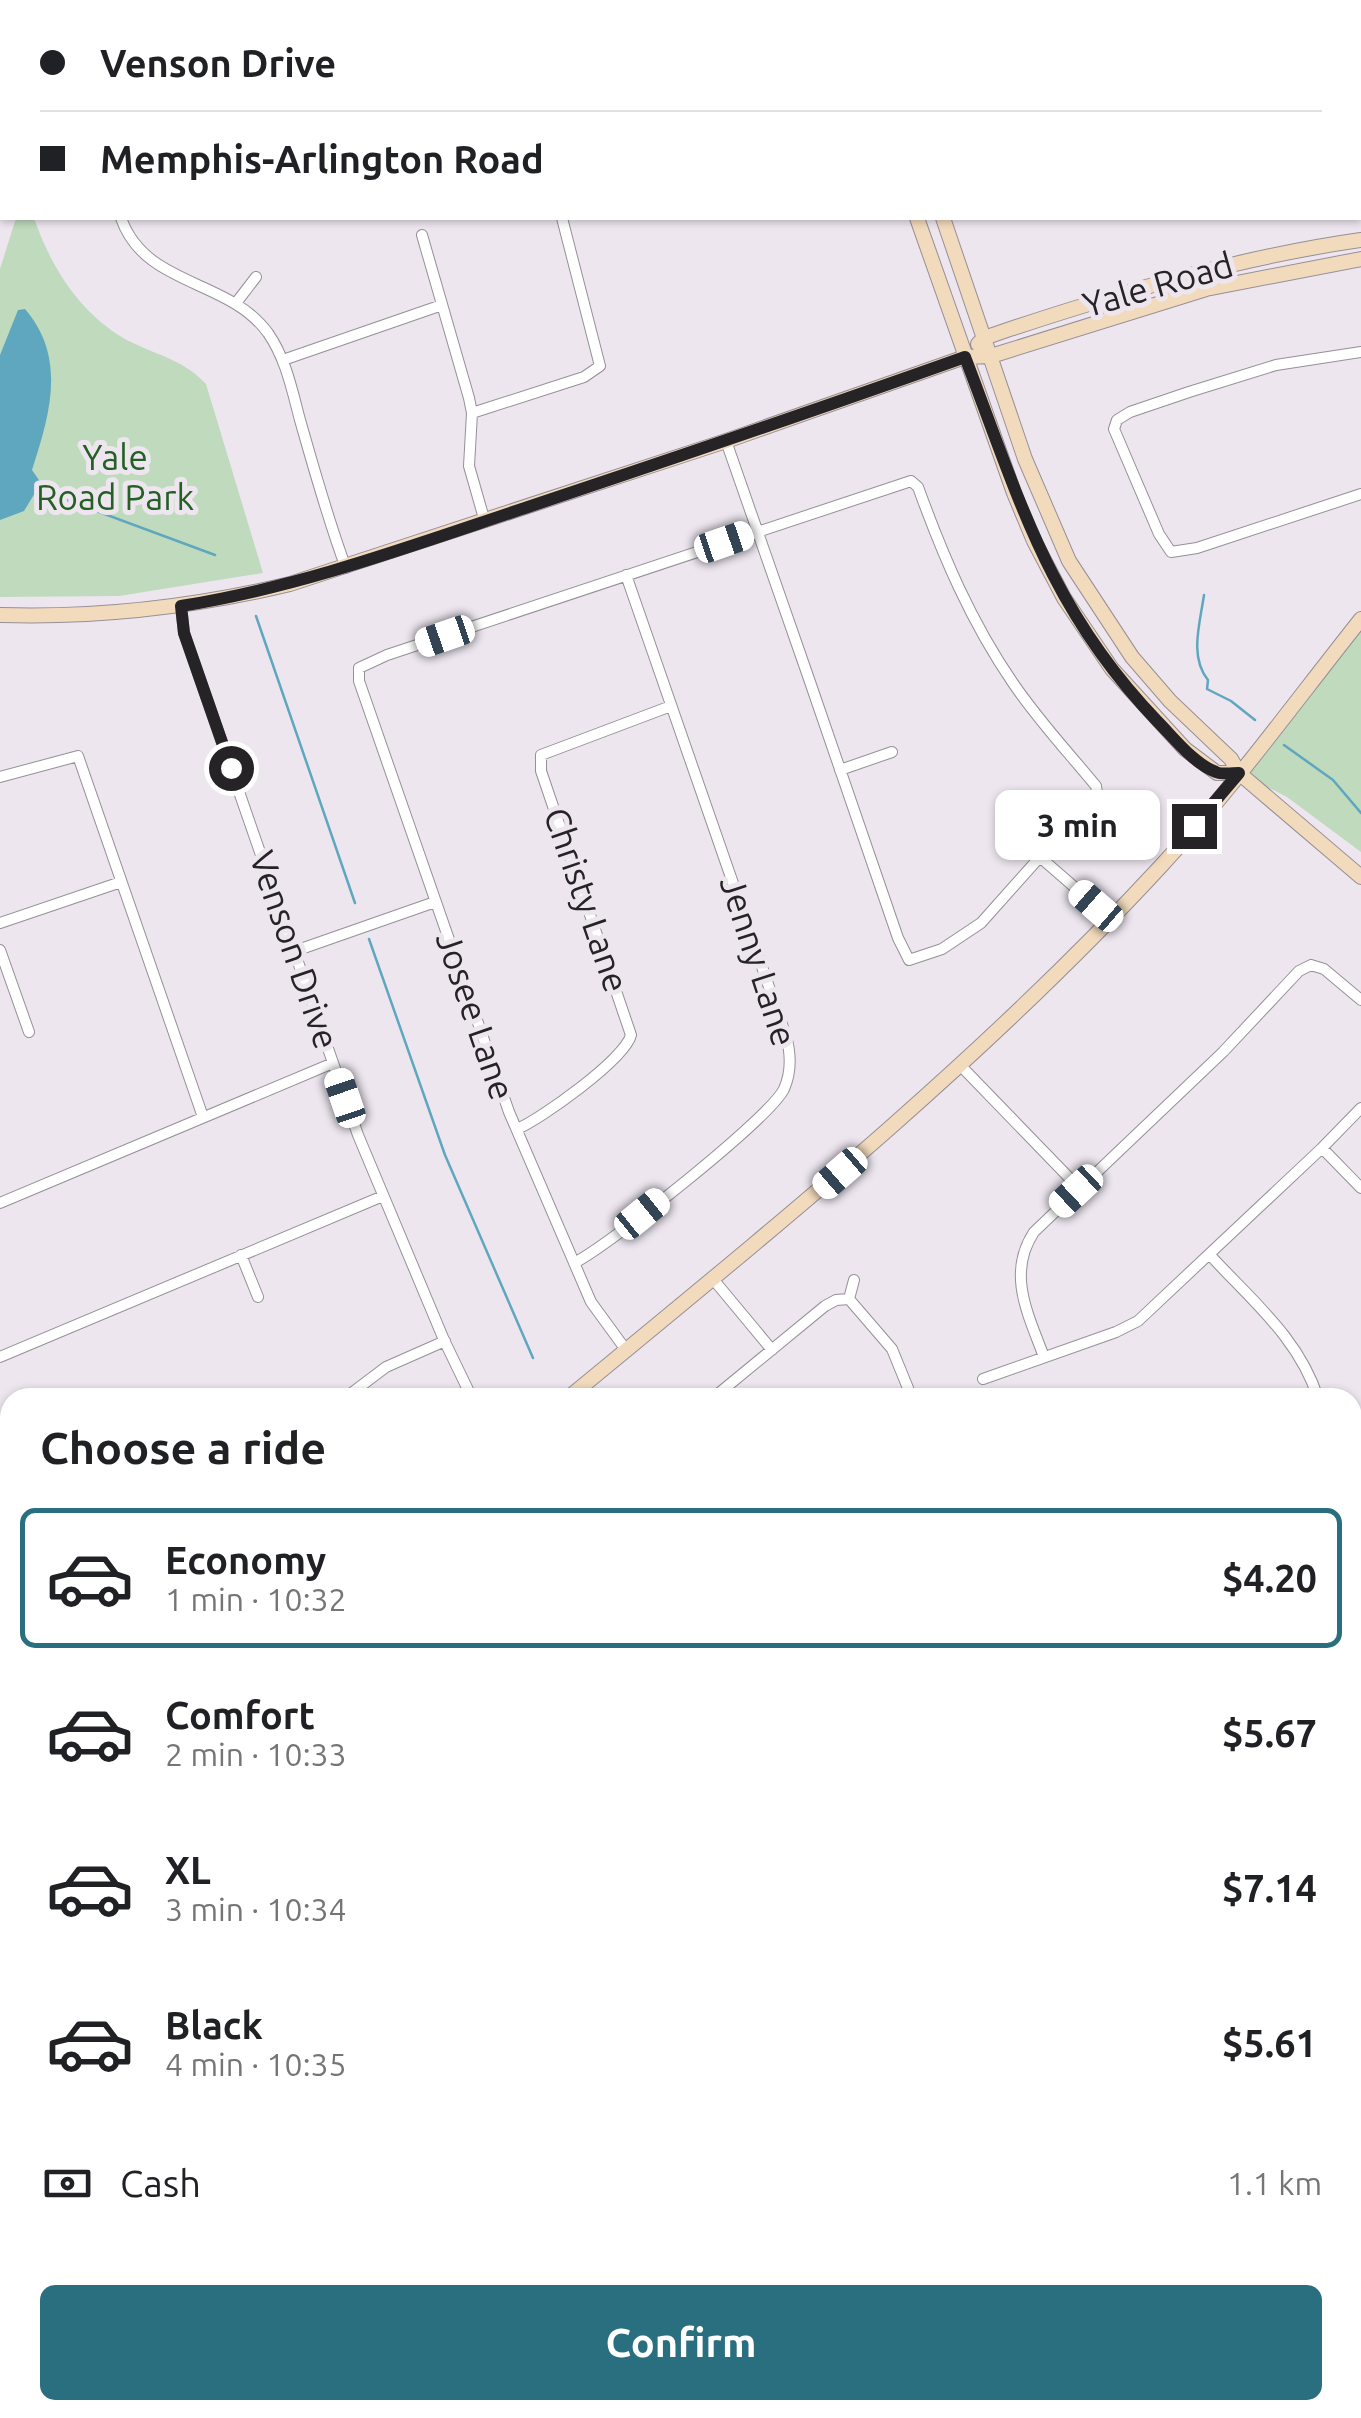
<!DOCTYPE html>
<meta charset="utf-8">
<style>
:root{--surface:#fff;--page:#f2f2f2;--text:#202124;--muted:#757577;--line:#e0e0e0;--accent:#2a6f7f}
body{margin:0;font-family:Ubuntu,sans-serif;background:var(--page);color:var(--text);height:100vh;display:flex;flex-direction:column;font-size:38px;white-space:nowrap}
*{box-sizing:border-box;margin:0}
p{font-size:32px;color:var(--muted)}
.icon{flex:none;width:55px;height:55px;fill:none;stroke:currentColor;stroke-width:2;stroke-linecap:round;stroke-linejoin:round}
.map{position:relative;flex:1;overflow:hidden}
.details{position:absolute;left:0px;top:1388px;width:1362px;height:1032px;display:flex;flex-direction:column;background:var(--surface);border-radius:30px 30px 0 0;box-shadow:0 2px 8px #0004}
.details>*{flex:none}
.guide{position:absolute;left:0px;top:0px;width:1362px;height:220px;box-shadow:0 2px 8px #0004;display:grid;align-content:center;height:220px;padding:0 40px;background:var(--surface)}
.end{position:absolute;width:45px;height:45px;margin:-22px;border:12px solid #262327;background:#fff;box-shadow:0 0 0 5px #fff}
.from{border-radius:50%}
.bubble{position:absolute;height:70px;border-radius:15px;background:var(--surface);box-shadow:0 2px 8px #0004;font-size:32px;font-weight:700;line-height:70px;text-align:center}
.car{position:absolute;width:30px;height:60px;margin:-30px -15px;border-radius:12px;box-shadow:0 0 8px 2px #0007;background:linear-gradient(#fff 24%,#345 0 40%,#fff 0 76%,#345 0 86%,#fff 0)}
.guide b{display:flex;align-items:center;gap:35px;height:95px;font-size:38px}
.guide b+b{border-top:2px solid var(--line)}
.guide i{width:25px;height:25px;background:var(--text)}
ul{padding:0;list-style:none}
li{display:flex;align-items:center;gap:30px;height:140px;margin:0 20px 15px;padding:0 20px;border:5px solid transparent;border-radius:15px}
li div{flex:1}
li b{display:block;font-size:38px}
li em{font-style:normal;font-weight:700}
li.active{border-color:var(--accent)}
li>.icon{width:90px;height:90px;stroke-width:1.5}
h2{padding:0 40px;font-size:45px;line-height:120px}
.pay{display:flex;align-items:center;gap:25px;height:110px;padding:0 40px;font-size:38px}
.pay p{margin-inline-start:auto}
.cta{display:flex;gap:20px;margin-top:auto;padding:20px 40px}
.cta a{flex:1;height:115px;border-radius:15px;background:var(--accent);color:#fff;font-size:40px;font-weight:700;line-height:115px;text-align:center}
.map>svg:first-child{display:block}
.green{fill:#bfdabd}
.water{fill:#5fa7be}
.lines{fill:none;stroke-linecap:round;stroke-linejoin:round}
.stream{stroke:#5fa7be;stroke-width:2.5}
.street-casing{stroke:#968f98;stroke-width:12}
.secondary-casing{stroke:#968f98;stroke-width:16}
.street{stroke:#fff;stroke-width:10}
.secondary{stroke:#f2dabc;stroke-width:14}
.rail{stroke:#837e85;stroke-width:2.5;stroke-dasharray:20 10;stroke-linecap:butt}
.route{stroke:#262327;stroke-width:12}
.labels{text-anchor:middle;stroke-width:10;stroke-linejoin:round;paint-order:stroke}
.street-label{font-size:35px;fill:#262327;stroke:#ede6ef}
.park-label{font-size:35px;fill:#245f24;stroke:#ede6ef}
</style>
<div class="map">
<svg width="1361" height="2418" viewBox="0 0 1361 2418">
<rect width="100%" height="100%" fill="#ede6ef"/>
<path class="green" d="M16,218H34C51,268 83,319 133,343C160,356 185,361 206,384L263,573L119,596L0,597V269Z
M1361,619V852L1287,797L1238,772Z"/>
<path class="water" d="M25,309C67,358 50,414 32,470L41,483L24,511L0,520V355L18,310Z"/>
<g class="lines">
<path class="stream" d="M37,489L215,555
M1204,595C1200,623 1189,657 1208,680L1207,689L1231,701L1255,720
M256,616L355,903
M1284,745L1333,780L1361,813
M369,939L445,1155L533,1358"/>
<defs>
<path id="street" d="M180,2L181,0
M673,2L680,0
M901,2L908,0
M121,218C145,287 228,278 268,333C286,359 292,390 300,420C314,469 328,520 346,568
M422,235L469,398L472,413L469,466L485,522
M236,303L256,277
M1361,352L1276,365L1189,392L1130,412L1117,420L1114,429L1159,534L1171,552L1197,548L1361,494
M283,360L442,305
M472,413L584,377L600,366L562,218
M181,606L184,633L358,1135L444,1340L472,1398
M840,770L892,752
M0,777L78,756L203,1117
M1041,858L1111,919
M0,923L121,882
M0,950L29,1032
M295,951L435,902
M1311,965L1324,969L1361,1000
M960,1065L1079,1188
M517,1129C541,1119 625,1059 631,1035L541,771V755L671,706
M1322,1148L1361,1188
M0,1203L333,1063
M241,1255L258,1297
M1210,1255C1251,1300 1299,1338 1318,1398
M574,1263C607,1247 770,1118 784,1089C792,1071 791,1054 786,1036L626,575
M713,1279L772,1350
M849,1299L892,1349L912,1398
M849,1299L854,1280
M626,1350L591,1302L509,1112L359,681V668L387,655L911,481L918,487C943,556 971,622 1013,683C1038,720 1068,752 1096,786L1097,793L981,923L942,949L909,960L898,938L809,679C781,600 754,520 726,441
M0,1357L383,1196
M1044,1357C1029,1316 1006,1274 1034,1232L1223,1052L1299,971L1311,965
M983,1379L1116,1332L1138,1321L1322,1148L1361,1108
M345,1398L386,1367L445,1341
M713,1398L825,1306L836,1300L849,1299
M1352,1493L1361,1517
M0,1503L10,1499
M1352,1541L1361,1538
M0,1586L10,1620
M0,1674L10,1662
M1352,1685L1361,1682
M1357,1833L1361,1846
M0,2167L10,2197
M1352,2241L1361,2265
M0,2273L10,2269
M87,2410L90,2418
M392,2410L395,2418
M698,2410L699,2418
M845,2410L846,2418
M1191,2410L1194,2418
M8,2418L32,2410"/>
<path id="secondary" d="M843,0L844,2
M867,0L868,2
M917,218L1014,493L1034,541L1064,598L1112,669L1185,749L1217,773H1239
M943,218L1025,459L1069,561L1132,657L1170,701L1231,759L1239,773L1361,877
M978,344L984,338L1010,329C1126,291 1241,257 1361,240
M0,615C99,618 194,607 290,584L726,441L965,357L991,356L1206,289L1361,259
M568,1398C773,1229 980,1062 1161,866C1232,789 1295,702 1361,619
M0,1865L10,1857"/>
</defs>
<use href="#street" class="street-casing"/>
<use href="#secondary" class="secondary-casing"/>
<use href="#street" class="street"/>
<use href="#secondary" class="secondary"/>
<path class="rail" d="M48,2L49,0
M0,132L2,126"/>
</g>
<g class="lines">
<path class="route" d="M231,768L184,633L181,606C300,587 411,546 525,508C672,459 819,409 965,357C1019,498 1049,609 1158,722C1174,738 1194,764 1216,772C1222,775 1233,773 1239,773L1194,826"/>
</g>
<g class="labels">
<g class="street-label">
<text transform="translate(1158 285) rotate(-16)" y="12">Yale Road</text>
<text transform="translate(586 900) rotate(71)" y="12">Christy Lane</text>
<text transform="translate(294 950) rotate(71)" y="12">Venson Drive</text>
<text transform="translate(758 961) rotate(72)" y="12">Jenny Lane</text>
<text transform="translate(475 1016) rotate(71)" y="12">Josee Lane</text>
</g>
<g class="park-label">
<text x="115" y="470">Yale<tspan x="115" dy="40">Road Park</tspan></text>
</g>
</g>
</svg>
<i class="end from" style="left:231px;top:768px"></i>
<i class="end" style="left:1194px;top:826px"></i>
<div class="bubble" style="left:995px;top:790px;width:165px">3 min</div>
<i class="car" style="left:724px;top:542px;rotate:71deg"></i>
<i class="car" style="left:445px;top:636px;rotate:251deg"></i>
<i class="car" style="left:1096px;top:906px;rotate:311deg"></i>
<i class="car" style="left:345px;top:1098px;rotate:341deg"></i>
<i class="car" style="left:840px;top:1173px;rotate:229deg"></i>
<i class="car" style="left:1076px;top:1191px;rotate:227deg"></i>
<i class="car" style="left:642px;top:1214px;rotate:51deg"></i>
<div class="guide">
<b><i class="from"></i>Venson Drive</b>
<b><i></i>Memphis-Arlington Road</b>
</div>
<section class="details">
<h2>Choose a ride</h2>
<ul>
<li class="active"><svg class="icon" aria-label="car" viewBox="0 0 24 24"><path d="M5 17H2v-5l4-1 3-4h7l3 4 3 1v5h-3M9 17h6M6 11h13"/><circle cx="7" cy="17" r="2"/><circle cx="17" cy="17" r="2"/></svg><div><b>Economy</b><p>1 min · 10:32</p></div><em>$4.20</em></li>
<li><svg class="icon" aria-label="car" viewBox="0 0 24 24"><path d="M5 17H2v-5l4-1 3-4h7l3 4 3 1v5h-3M9 17h6M6 11h13"/><circle cx="7" cy="17" r="2"/><circle cx="17" cy="17" r="2"/></svg><div><b>Comfort</b><p>2 min · 10:33</p></div><em>$5.67</em></li>
<li><svg class="icon" aria-label="car" viewBox="0 0 24 24"><path d="M5 17H2v-5l4-1 3-4h7l3 4 3 1v5h-3M9 17h6M6 11h13"/><circle cx="7" cy="17" r="2"/><circle cx="17" cy="17" r="2"/></svg><div><b>XL</b><p>3 min · 10:34</p></div><em>$7.14</em></li>
<li><svg class="icon" aria-label="car" viewBox="0 0 24 24"><path d="M5 17H2v-5l4-1 3-4h7l3 4 3 1v5h-3M9 17h6M6 11h13"/><circle cx="7" cy="17" r="2"/><circle cx="17" cy="17" r="2"/></svg><div><b>Black</b><p>4 min · 10:35</p></div><em>$5.61</em></li>
</ul>
<div class="pay"><svg class="icon" aria-label="cash" viewBox="0 0 24 24"><path d="M3 7h18v10H3z"/><circle cx="12" cy="12" r="2"/></svg>Cash<p>1.1 km</p></div>
<div class="cta"><a>Confirm</a></div>
</section>
</div>
